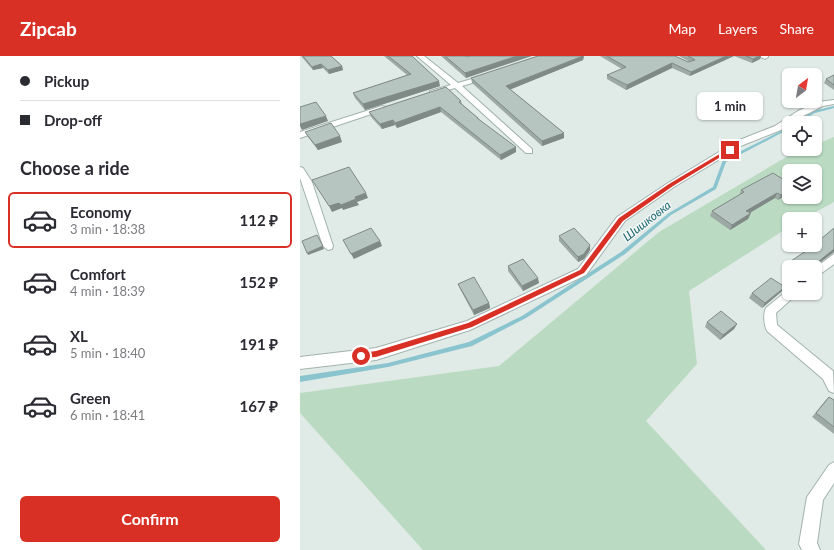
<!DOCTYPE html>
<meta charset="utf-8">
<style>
:root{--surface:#fff;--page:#f2f2f3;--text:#2b2b33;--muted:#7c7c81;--line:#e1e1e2;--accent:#d93025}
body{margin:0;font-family:Lato,sans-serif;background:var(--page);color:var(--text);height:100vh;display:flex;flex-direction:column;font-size:15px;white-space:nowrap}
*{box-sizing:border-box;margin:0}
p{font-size:13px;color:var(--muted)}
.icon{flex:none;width:22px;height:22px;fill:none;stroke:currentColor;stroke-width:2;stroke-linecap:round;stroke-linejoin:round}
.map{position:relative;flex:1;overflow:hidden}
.sheet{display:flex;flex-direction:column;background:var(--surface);width:300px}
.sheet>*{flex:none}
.guide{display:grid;align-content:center;height:88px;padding:0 20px;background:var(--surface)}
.needle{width:26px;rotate:31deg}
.buttons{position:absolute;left:482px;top:12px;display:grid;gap:8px}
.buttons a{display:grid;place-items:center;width:40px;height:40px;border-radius:6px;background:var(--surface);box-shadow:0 1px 3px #0004;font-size:20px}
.end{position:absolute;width:18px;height:18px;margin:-9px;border:5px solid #d93025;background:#fff;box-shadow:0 0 0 2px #fff}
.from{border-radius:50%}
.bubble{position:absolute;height:28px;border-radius:6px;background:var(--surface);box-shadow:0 1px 3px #0004;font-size:13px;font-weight:700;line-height:28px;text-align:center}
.guide b{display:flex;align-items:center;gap:14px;height:38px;font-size:15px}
.guide b+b{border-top:1px solid var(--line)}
.guide i{width:10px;height:10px;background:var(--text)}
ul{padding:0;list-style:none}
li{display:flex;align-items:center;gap:12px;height:56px;margin:0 8px 6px;padding:0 12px;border:2px solid transparent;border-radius:6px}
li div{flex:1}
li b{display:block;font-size:15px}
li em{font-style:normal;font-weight:700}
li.on{border-color:var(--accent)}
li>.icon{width:36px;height:36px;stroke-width:1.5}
h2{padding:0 20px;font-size:18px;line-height:48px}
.cta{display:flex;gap:8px;margin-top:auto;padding:8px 20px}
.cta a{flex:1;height:46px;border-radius:6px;background:var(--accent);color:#fff;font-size:16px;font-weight:700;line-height:46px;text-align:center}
header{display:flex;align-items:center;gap:24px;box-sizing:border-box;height:56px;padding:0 20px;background:var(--accent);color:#fff}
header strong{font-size:19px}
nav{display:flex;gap:22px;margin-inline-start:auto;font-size:14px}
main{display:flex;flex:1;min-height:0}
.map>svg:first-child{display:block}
.green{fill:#badbc2;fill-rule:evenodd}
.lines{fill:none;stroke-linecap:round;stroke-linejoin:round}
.stream{fill:#8ac4ce;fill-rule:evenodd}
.street-casing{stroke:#a3b2ad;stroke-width:2}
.street{fill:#fff;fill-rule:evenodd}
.wall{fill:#9da9a4}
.shaded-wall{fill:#7f8a86}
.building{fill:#b6c5bf;stroke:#7f8a86}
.route{fill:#d93025}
.labels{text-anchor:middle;stroke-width:3;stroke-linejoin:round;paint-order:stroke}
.water-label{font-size:12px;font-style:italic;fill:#1f6773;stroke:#f0f7f4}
</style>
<header>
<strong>Zipcab</strong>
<nav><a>Map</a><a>Layers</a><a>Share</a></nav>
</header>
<main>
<section class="sheet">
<div class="guide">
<b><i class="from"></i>Pickup</b>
<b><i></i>Drop-off</b>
</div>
<h2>Choose a ride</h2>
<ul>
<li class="on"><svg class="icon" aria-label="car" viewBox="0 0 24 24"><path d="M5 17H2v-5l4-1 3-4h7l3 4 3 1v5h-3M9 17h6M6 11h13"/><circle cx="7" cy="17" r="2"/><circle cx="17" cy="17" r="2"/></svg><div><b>Economy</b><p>3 min · 18:38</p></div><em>112 ₽</em></li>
<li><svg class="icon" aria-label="car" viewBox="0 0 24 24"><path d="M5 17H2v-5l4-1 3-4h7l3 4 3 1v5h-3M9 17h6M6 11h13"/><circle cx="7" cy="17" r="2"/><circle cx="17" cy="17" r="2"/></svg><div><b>Comfort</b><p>4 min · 18:39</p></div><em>152 ₽</em></li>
<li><svg class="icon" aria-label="car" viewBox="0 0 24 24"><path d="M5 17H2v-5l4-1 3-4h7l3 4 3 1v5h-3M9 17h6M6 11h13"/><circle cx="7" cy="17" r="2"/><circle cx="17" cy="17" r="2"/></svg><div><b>XL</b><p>5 min · 18:40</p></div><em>191 ₽</em></li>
<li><svg class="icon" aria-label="car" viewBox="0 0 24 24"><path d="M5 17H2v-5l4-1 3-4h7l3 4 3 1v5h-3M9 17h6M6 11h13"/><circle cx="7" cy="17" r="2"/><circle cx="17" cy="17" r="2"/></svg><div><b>Green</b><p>6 min · 18:41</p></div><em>167 ₽</em></li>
</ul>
<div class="cta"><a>Confirm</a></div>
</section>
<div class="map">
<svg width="534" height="494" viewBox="0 0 534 494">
<rect width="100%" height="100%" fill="#e0eae6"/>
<path class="green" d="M534,81V146L503,163H489V171L389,235L397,308L346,365L466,494H123L0,357V337L199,310L359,176L488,100L505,93H515V89ZM489,115H515V141H489Z"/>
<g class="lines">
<path class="stream" d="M534,50V52L515,57L498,67H494L513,55Z
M489,71V73L426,106L416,133L371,159L325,198L226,262L172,290L88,311L0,326V320L88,307L169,286L222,260L321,196L369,157L413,131L423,104Z"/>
<defs>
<path id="street" d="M117,0H124L158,27L189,18V22L162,30L232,93V97H226L155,32L130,39V35L151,29Z
M458,0H468V1L465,3Z
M534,44V48L523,50L489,67L481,74L443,89L374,131L325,165L286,219L170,274L76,304L0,313V301L76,292L167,265L278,213L317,161L368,127L437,85L475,70L498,55L518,46Z
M82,50L89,52L0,82V76Z
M0,111L3,112L12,126L33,190L32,193L28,194L23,190L0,122Z
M534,198V208L515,222V212Z
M489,233V237H498L476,257L477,269L533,315L534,337L529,335L523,323L467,275C464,269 463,258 466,252Z
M534,406V427L523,444L517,487L520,494H502L499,488L507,441L529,409Z"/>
</defs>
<use href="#street" class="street-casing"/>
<use href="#street" class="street"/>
</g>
<path class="wall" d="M1,0H31L42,10L43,14L29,18L23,12L13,14Z
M84,0H112L140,30L65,54L55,42L53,37L107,19Z
M141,0H165L167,1L166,22Z
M284,0L283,4L210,33L264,77V82L242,90L172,27L171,22Z
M300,0H375L388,6H390L379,0H434L390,20L372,12L326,34L307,23V19L322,13Z
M434,0H461L460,3L452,7Z
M534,19V34L524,27L526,23Z
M161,45L162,48L216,96L201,104L141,56L97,72L95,69L82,73L71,61L69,56Z
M5,76L42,86L18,94L8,81Z
M489,127V137L478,144L475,142L450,157L448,163L430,174L410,160L412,155L440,138L441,134Z
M534,172V196L517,209L515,212V211H489L488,210L491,205L509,193Z
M259,180L290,194L284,203L278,206L259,185Z
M208,210L239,227L223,235L208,215Z
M158,228L189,247L190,252L174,259L160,233Z
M485,231L481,236L462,252L449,242L452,237Z
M407,266L437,268L434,273L420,284L405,271Z
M529,341L534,344V378L512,361L525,345Z"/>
<path class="shaded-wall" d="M217,0H232L166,22L165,17Z
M284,0L283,4L207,35L206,30Z
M426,0H434L390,20L391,16Z
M459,0H461L460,3L452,7L453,3Z
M372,7V12L326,34L327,29Z
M21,8L23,12L13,14L12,11Z
M42,10L43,14L29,18L28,14Z
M139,25L140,30L65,54L63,48Z
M140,51L141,56L97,72L95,67Z
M26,60L28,65L2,74L0,70V68Z
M93,64L95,69L82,73L80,68Z
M264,77V82L242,90V85Z
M40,80L42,86L18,94L15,89Z
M216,91V96L201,104L200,99Z
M489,133V137L478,144L481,139Z
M66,137L68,142L57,146L59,149L43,154L42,152L32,156L29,150Z
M477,137L475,142L444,160L446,155Z
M451,157L448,163L430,174L432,169Z
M19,182L24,193L8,199L7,197Z
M80,185L82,190L54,203L51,198Z
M290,189V194L284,203L278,206V201Z
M534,193V196L514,211L518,206Z
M238,222L239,227L223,235L222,230Z
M485,231L481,236L462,252L465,247Z
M189,247L190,252L174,259L173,254Z
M437,268L434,273L420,284L423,279Z"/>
<path class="building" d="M3,0H31L42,10L28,14L21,8L12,11Z
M88,0H112L139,25L63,48L53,37L111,18Z
M145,0H165L167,1L170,0H217L165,17Z
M238,0H283L206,30L264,77L242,85L171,22Z
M307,0H375L388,6L395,4L388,0H426L391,16L372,7L327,29L307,19L326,11Z
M446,0H459L453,3Z
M534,19V29L526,23Z
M146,31L161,45L159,46L178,62H177L216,91L200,99L140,51L95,67L93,64L80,68L69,56Z
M16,46L26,60L0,68V51Z
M31,67L40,80L15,89L5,76Z
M49,111L66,137L55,141L56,143L41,149L39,147L29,150L12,124Z
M473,117L489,127V133L481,139L477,137L446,155L451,157L432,169L412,155L444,136L441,134Z
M71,172L80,185L51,198L43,184Z
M274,172L290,189L284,198L278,201L259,180Z
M534,172V193L518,206L517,209L514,211H500L491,205L509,193L514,189H515V188Z
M17,179L23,190L7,197L2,185Z
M223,203L238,222L222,230L208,210Z
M174,221L189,247L173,254L158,228Z
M471,222L485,231L465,247L452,237Z
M421,255L437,268L423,279L407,266Z
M529,341L534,344V371L516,357Z"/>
<path class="route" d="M428,93L432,94L373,130L323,165L284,217L172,271L76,301L58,302L57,300L61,297L76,295L168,267L280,214L319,162L369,128Z"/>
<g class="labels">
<g class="water-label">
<text transform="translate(347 165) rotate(-38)" y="4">Шишковка</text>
</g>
</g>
</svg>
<div class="buttons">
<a><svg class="needle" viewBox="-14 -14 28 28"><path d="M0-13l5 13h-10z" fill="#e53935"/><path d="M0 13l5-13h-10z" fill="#7c7c81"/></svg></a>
<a><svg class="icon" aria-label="locate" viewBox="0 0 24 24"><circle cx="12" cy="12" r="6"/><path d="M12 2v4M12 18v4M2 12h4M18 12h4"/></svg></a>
<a><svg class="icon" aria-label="layers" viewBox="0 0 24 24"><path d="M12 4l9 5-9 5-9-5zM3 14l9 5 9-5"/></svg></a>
<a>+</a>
<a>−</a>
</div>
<i class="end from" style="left:61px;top:300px"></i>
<i class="end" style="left:430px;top:94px"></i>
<div class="bubble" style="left:397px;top:36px;width:66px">1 min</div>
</div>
</main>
